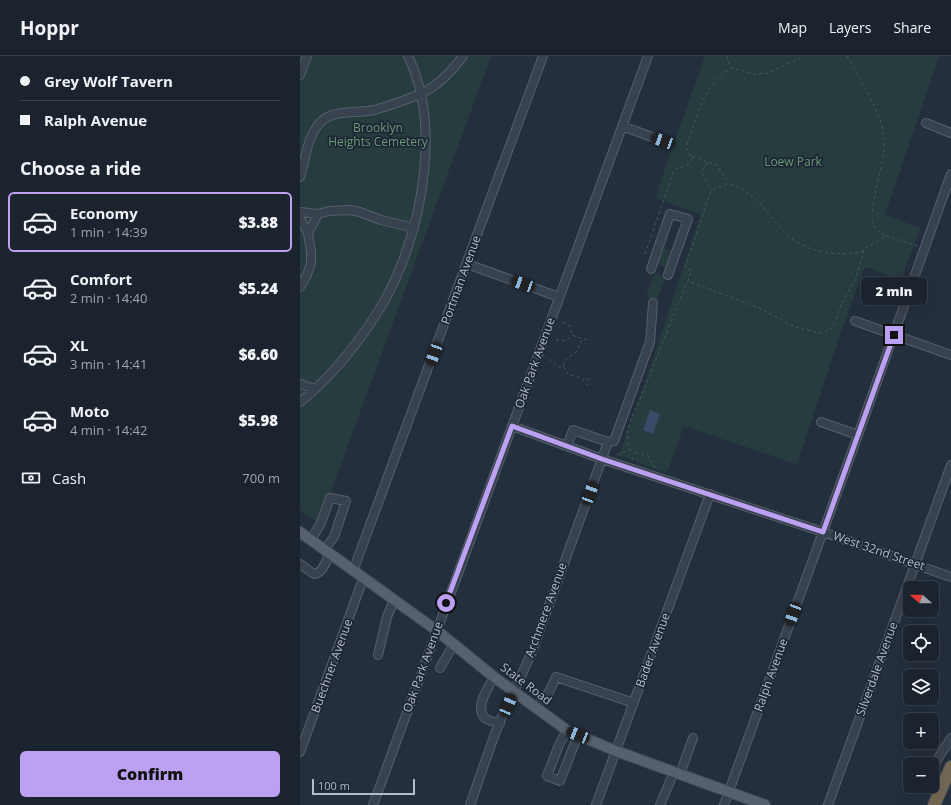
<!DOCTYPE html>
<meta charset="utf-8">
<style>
:root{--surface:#1b232e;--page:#282f3a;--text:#f1f3f6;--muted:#a0a4aa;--line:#39404a;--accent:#bca0f2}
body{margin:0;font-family:"Open Sans",sans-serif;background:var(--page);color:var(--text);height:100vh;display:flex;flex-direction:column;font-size:15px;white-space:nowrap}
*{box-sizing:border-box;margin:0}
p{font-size:13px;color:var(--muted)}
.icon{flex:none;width:22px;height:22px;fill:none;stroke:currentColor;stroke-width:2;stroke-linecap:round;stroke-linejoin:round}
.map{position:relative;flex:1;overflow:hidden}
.side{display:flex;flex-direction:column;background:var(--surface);width:300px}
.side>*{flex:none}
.hud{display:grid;align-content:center;height:88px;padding:0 20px;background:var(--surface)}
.needle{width:26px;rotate:290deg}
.fabs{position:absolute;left:603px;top:525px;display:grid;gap:8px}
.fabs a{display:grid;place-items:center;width:36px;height:36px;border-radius:6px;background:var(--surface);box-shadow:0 4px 16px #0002,0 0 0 1px var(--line);font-size:20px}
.scale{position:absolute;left:12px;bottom:10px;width:103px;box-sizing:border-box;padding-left:4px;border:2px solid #b4bcc9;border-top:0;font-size:11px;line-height:14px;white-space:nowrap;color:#b4bcc9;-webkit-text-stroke:3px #1d2633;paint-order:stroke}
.end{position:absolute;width:18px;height:18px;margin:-9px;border:5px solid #bca0f2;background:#111;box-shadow:0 0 0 2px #111}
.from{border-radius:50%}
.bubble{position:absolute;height:28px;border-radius:6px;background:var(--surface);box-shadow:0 4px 16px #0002,0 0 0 1px var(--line);font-size:13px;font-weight:800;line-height:28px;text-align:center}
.car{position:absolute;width:12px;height:24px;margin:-12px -6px;border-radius:5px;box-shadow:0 0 3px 1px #0007;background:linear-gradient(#222 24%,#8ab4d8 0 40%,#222 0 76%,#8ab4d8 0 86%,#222 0)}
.hud b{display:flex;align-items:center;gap:14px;height:38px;font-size:15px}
.hud b+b{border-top:1px solid var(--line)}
.hud i{width:10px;height:10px;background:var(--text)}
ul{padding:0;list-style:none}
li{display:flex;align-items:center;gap:12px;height:60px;margin:0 8px 6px;padding:0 12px;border:2px solid transparent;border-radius:6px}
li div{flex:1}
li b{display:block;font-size:15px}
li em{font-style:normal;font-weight:800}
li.active{border-color:var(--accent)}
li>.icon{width:36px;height:36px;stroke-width:1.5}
h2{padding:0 20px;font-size:18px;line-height:48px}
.pay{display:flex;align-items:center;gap:10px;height:44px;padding:0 20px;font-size:15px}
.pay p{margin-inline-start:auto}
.primary-button{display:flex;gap:8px;margin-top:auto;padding:8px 20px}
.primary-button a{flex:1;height:46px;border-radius:6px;background:var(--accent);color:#111;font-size:16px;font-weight:800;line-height:46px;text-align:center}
header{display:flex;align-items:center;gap:24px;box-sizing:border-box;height:56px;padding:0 20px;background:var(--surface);border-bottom:1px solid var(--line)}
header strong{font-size:19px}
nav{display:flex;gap:22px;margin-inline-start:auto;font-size:14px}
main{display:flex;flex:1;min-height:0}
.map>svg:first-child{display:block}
.green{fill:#263c3f}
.water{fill:#394c67}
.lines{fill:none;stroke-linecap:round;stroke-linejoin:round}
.minor-casing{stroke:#565f6c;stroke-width:10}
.major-casing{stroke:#414a57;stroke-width:12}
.highway-casing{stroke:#434c59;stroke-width:14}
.path{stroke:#44595c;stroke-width:1;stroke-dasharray:3 3;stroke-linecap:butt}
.minor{stroke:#38414e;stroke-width:8}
.major{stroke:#56606e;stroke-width:10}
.highway{stroke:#746855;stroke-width:12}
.route{stroke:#bca0f2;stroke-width:5}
.labels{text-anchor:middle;stroke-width:3.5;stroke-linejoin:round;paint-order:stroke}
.park-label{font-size:12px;fill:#6b9a76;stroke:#1d2633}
.street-label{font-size:12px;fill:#b4bcc9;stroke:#1d2633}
</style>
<header>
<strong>Hoppr</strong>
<nav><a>Map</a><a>Layers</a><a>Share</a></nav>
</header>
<main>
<section class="side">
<div class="hud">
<b><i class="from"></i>Grey Wolf Tavern</b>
<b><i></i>Ralph Avenue</b>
</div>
<h2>Choose a ride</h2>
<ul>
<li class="active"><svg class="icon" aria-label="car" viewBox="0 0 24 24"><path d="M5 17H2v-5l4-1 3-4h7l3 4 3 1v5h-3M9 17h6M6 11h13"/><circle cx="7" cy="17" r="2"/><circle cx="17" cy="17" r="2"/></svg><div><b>Economy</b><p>1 min · 14:39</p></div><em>$3.88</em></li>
<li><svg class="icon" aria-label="car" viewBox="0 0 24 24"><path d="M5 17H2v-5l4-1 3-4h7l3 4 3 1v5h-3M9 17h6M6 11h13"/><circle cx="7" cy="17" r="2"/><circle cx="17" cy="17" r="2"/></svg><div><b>Comfort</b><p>2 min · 14:40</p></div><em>$5.24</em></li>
<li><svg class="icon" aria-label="car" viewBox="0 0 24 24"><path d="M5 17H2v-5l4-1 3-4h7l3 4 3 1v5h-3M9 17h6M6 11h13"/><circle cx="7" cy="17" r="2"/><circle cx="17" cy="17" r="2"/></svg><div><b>XL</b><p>3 min · 14:41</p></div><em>$6.60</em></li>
<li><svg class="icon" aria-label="car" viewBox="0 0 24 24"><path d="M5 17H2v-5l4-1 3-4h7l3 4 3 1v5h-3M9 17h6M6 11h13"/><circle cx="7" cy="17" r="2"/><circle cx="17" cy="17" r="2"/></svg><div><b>Moto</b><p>4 min · 14:42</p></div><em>$5.98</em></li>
</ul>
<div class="pay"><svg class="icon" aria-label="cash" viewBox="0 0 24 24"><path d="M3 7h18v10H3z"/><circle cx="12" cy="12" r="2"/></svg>Cash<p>700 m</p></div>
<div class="primary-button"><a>Confirm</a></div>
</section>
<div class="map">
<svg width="651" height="749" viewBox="0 0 651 749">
<rect width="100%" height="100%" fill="#242f3e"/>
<path class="green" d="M0,0H191L19,468L0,454Z
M405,0H639L585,159L620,172L601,224L565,211L541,276L497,408L384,370L367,417L319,399L345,327L401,158L356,142L363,118Z
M364,192L374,195L369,212H366L358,208Z
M357,217L364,221V224L357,244H353L346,241L353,220L355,218Z"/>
<path class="water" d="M350,354L360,358L353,378L343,374Z"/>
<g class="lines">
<defs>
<path id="minor" d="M0,19L7,0
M626,67L651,77
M322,70L363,85
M0,121C5,106 6,88 14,75C28,50 52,59 74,54C89,50 122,39 134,30C145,22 155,11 163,0
M0,156L18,158L29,155L49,154L60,156L81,164L114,172
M0,163L8,177L11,196V207L7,219L0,231
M8,177L18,158
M167,208L259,241
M351,213L370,158L388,163L368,219
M555,265L651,299
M0,328L15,333
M0,346C36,318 76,266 95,224C124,159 140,66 108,0
M521,366L558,379
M212,370L302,403L523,476L651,521
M308,386L314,385L350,286L353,247
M11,484L21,467L30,442L46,445L34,481L24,494
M0,508L14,518C23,517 26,505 30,498
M53,515L243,0
M78,599L87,561L94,544
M140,612L154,588
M194,621C189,630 174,652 185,662C188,665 195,666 200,667
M236,652L249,636L256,621L334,647
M267,674L259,689L247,720L260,725L278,679
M0,696L63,523
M632,712L651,682
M380,718L393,682
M73,749L348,0
M170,749C180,721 189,693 200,665C211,641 223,617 233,593L308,386L273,374L267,390
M296,749L410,438
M360,749L374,716
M424,749L558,379L651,118
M528,749L651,409"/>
<path id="major" d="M0,476L136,574L194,621L268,675L316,695L465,749"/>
<path id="highway" d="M634,749L651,711"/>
</defs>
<use href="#minor" class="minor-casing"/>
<use href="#major" class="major-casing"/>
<use href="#highway" class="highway-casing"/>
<path class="path" d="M427,0L430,12
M547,0C562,28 586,60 584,93C583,109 568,157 573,168C575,174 581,177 586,180
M392,100L416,109L428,126
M407,106L402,117L411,134
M564,194L555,224L541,249L535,267L531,273L525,276L519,277L495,271L459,252L388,225L391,214L385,212L410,137L411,135L428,127C461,139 465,158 488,179C507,197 536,200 561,196L567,191L587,180L617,190
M345,198L374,114L389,108L392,102L387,93V88C396,63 405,24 432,12L455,18L468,17L504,0
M263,266L270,270L272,279L287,284
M256,284L266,285L272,279
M249,303L258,311L263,310L269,319L282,322L287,329L289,320
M263,310L266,303L277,295L282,283
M330,394L348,400L355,412
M317,399L329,394L327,376L331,363L340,343L387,226
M332,404L335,396"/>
<use href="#minor" class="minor"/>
<use href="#major" class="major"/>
<use href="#highway" class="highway"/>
</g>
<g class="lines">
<path class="route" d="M146,547L212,370L302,403L523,476L594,279"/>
</g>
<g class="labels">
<g class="park-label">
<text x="78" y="76">Brooklyn<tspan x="78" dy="14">Heights Cemetery</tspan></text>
<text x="493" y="110">Loew Park</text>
</g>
<g class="street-label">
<text transform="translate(161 224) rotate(-70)" y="4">Portman Avenue</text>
<text transform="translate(235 307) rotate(-70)" y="4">Oak Park Avenue</text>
<text transform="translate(579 495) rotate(19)" y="4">West 32nd Street</text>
<text transform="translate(246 554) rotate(-70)" y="4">Archmere Avenue</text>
<text transform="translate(353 594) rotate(-70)" y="4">Bader Avenue</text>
<text transform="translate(32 610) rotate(-70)" y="4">Buechner Avenue</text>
<text transform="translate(123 611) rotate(-70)" y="4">Oak Park Avenue</text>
<text transform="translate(577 613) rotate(-70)" y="4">Silverdale Avenue</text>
<text transform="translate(471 619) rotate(-70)" y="4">Ralph Avenue</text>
<text transform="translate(226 628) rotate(37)" y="4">State Road</text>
</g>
</g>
</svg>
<div class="fabs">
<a><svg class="needle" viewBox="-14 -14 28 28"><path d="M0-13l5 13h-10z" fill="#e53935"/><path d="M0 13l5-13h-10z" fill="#a0a4aa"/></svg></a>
<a><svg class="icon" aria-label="locate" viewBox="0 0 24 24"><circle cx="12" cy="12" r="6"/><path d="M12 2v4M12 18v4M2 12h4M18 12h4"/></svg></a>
<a><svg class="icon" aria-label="layers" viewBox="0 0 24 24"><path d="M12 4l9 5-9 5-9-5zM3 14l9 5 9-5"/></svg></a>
<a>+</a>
<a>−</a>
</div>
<div class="scale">100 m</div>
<i class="end from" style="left:146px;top:547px"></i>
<i class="end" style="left:594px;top:279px"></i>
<div class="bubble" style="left:561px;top:221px;width:66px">2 min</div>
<i class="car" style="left:363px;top:85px;rotate:290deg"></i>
<i class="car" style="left:223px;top:228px;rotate:290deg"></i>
<i class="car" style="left:134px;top:298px;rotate:200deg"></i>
<i class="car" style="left:290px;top:437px;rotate:20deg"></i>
<i class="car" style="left:493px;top:558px;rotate:200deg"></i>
<i class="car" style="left:208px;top:649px;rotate:23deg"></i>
<i class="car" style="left:278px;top:679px;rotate:292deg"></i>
</div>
</main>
